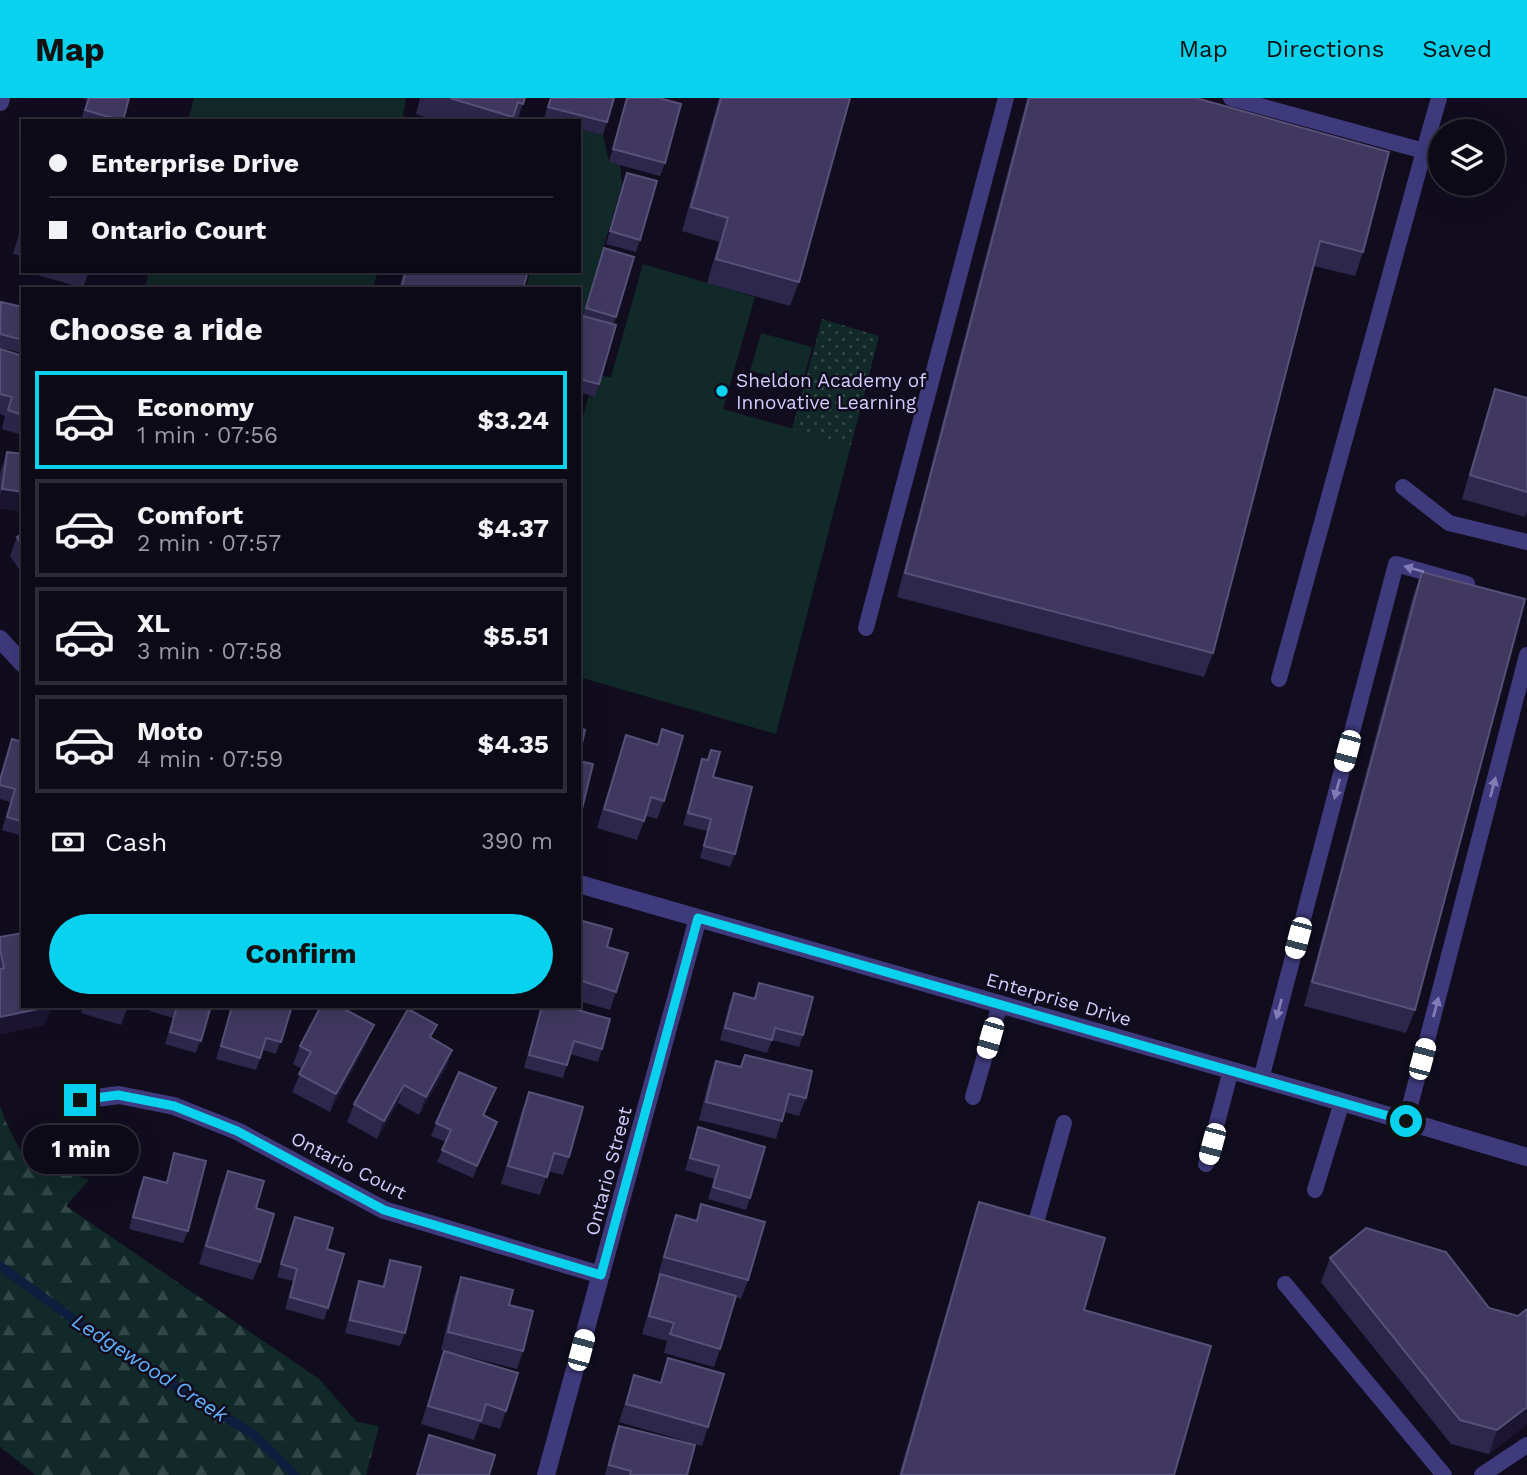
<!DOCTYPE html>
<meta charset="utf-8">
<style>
:root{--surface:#0d0a17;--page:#1b1824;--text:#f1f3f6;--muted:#9a9aa1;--line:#2d2b36;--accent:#09d2ee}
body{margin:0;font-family:"Work Sans",sans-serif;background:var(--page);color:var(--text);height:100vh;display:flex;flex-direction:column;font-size:26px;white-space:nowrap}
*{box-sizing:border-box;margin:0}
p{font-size:23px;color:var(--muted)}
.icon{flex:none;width:38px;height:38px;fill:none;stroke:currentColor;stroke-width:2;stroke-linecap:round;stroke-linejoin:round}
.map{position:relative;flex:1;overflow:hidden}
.details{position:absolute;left:21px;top:189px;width:560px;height:721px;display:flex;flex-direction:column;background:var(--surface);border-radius:0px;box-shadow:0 7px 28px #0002,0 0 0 2px var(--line)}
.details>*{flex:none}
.top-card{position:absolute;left:21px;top:21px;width:560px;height:154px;border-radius:0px;box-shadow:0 7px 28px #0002,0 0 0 2px var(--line);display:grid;align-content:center;height:154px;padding:0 28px;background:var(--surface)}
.buttons{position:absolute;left:1428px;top:21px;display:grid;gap:14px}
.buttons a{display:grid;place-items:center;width:77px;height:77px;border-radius:50%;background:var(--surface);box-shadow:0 7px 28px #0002,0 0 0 2px var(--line);font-size:35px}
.end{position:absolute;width:32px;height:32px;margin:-16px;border:9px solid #09d2ee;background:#111;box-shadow:0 0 0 4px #111}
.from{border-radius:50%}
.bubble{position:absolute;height:49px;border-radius:24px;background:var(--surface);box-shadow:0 7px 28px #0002,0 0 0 2px var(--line);font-size:23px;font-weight:700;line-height:49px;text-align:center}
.car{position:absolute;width:21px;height:42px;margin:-21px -10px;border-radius:9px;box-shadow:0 0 5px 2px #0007;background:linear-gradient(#fff 24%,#345 0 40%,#fff 0 76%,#345 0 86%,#fff 0)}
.top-card b{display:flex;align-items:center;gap:24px;height:66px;font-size:26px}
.top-card b+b{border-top:2px solid var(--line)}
.top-card i{width:18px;height:18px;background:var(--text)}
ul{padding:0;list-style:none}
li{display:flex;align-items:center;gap:21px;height:98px;margin:0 14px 10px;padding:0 14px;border:4px solid var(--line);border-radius:0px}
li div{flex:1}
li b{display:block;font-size:26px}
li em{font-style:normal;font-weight:700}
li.current{border-color:var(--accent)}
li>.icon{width:63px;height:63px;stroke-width:1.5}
h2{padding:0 28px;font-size:32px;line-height:84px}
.pay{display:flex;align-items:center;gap:18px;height:77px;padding:0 28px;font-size:26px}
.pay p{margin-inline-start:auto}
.button{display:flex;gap:14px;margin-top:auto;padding:14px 28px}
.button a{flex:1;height:80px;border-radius:42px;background:var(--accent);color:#111;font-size:28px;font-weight:700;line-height:80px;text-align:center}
header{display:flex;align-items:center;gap:42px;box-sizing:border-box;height:98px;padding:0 35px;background:var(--accent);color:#111}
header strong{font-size:33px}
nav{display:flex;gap:38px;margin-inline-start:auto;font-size:24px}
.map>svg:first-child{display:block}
.green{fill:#112928}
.forest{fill:url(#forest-firs)}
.garden{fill:url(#garden-dots)}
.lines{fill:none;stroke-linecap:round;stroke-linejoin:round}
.stream{stroke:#0d1e3f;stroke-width:9}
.service{stroke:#3e3a7c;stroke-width:16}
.minor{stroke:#3e3a7c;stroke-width:18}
.wall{fill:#2e274c}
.shaded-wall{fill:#1b1532}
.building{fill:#40385f;stroke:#575078;stroke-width:2}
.oneway{fill:#827cb6}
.route{stroke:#09d2ee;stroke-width:9}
.poi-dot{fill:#09d2ee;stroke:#110d1f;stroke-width:2.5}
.labels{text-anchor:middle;stroke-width:5;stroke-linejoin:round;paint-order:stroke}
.poi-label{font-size:19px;fill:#d4cdfd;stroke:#110d1f;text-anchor:start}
.street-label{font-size:19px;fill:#d4cdfd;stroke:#110d1f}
.water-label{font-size:21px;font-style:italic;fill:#5faff9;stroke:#110d1f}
</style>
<header>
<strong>Map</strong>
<nav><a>Map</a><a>Directions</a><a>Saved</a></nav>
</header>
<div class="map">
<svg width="1527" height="1377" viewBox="0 0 1527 1377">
<defs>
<pattern id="forest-firs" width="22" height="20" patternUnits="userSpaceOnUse" patternTransform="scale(1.75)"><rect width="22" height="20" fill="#112928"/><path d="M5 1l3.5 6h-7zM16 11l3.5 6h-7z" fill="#334748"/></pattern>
<pattern id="garden-dots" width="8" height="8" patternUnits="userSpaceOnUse" patternTransform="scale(1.75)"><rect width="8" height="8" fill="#112928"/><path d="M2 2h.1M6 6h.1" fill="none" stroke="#334748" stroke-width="1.8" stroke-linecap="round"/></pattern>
</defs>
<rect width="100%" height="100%" fill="#110d1f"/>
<path class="green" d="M194,0H406L402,23H188Z
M579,31L603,37L609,63L620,67L622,87L582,222H579V191H526L530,173H579Z
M643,166L755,199L723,311L851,347L776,636L579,579V332L589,297L595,298L600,278L611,279Z
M149,173H378L373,191H145Z
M761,235L812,249L802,287L750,273Z"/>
<path class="forest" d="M0,1007L5,1022L23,1058L89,1082L66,1108L319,1281L357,1324L379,1328L366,1377H36L0,1349Z"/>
<path class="garden" d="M822,221L879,238L851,347L792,331Z"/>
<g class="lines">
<path class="stream" d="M0,1168L108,1246L254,1337L295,1377"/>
<path class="service" d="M1231,0L1424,53L1439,0
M1403,389L1449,425L1527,444
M866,530L1006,0
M1279,581L1424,53
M1261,981L1396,466L1467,486
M973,999L1000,906
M1406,1023L1527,557
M1206,1066L1231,972
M1315,1092L1342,1004
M1035,1128L1064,1025
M1285,1186L1444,1377
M1482,1377L1527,1347"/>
<path class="minor" d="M0,4L1,0
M0,541L23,566
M579,786L1342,1004L1527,1059
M80,1002L119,997L174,1008L237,1033L384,1112L601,1177
M546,1377L698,820"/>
</g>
<path class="wall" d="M82,0H129L123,23H81L87,2Z
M420,0H525L517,23H437L416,16Z
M550,0H614L603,37L579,31V23H550L544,21Z
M627,0H659L665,65L660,78L609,64Z
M719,0H850L799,184L790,208L707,185L719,144L682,133Z
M1027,0H1196L1363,154L1355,178L1314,168L1213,555L1204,579L897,499Z
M627,75L640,142L636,154L606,146Z
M23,123V158L13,156Z
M604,150L616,219L613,227L599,286L595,299L579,294V217L583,218Z
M34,173H89L83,190L34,176Z
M404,173H528L523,191H399Z
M0,206L23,209V255L0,250Z
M0,251L23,258V337L2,331L5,318L0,316Z
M1495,291L1527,300V414L1525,419L1462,401L1487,315Z
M23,353V414L0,410V377L1,372L7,354L22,356Z
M23,435V477L10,458L17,439Z
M1422,474L1415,912L1406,935L1304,908L1413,498Z
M662,631L664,703L657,721L646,718L637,742L597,730L620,655L626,637L657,646Z
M12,641L23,644V738L2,732L10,704L0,701V679Z
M711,652L713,679L735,756L730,769L700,760L707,733L683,727L698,673L702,661L707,662Z
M579,822L607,849L616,894L610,912L579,903Z
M0,839L45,927L0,936Z
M759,885L803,937L799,949L772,942L767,955L720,942L729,907L734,895L754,900Z
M83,908H128L121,927L81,915Z
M151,908H211L196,955L165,946L173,920L150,913Z
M232,908L249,910L250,908H292L276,956L263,952L256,972L216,961Z
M541,908L602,951L598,964L570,956L563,980L524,970Z
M432,941L452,952L446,970L419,1017L398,1005L377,1041L347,1024L354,1006Z
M367,945L330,1014L292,994L302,971L293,966L300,948Z
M745,957L806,1000L799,1018L784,1014L776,1041L699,1022L709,982L716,963L740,969Z
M496,990L484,1018L497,1024L473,1080L437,1064L446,1044L431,1038L436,1025Z
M529,994L569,1059L563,1077L548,1073L540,1097L501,1086L522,1012Z
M698,1029L750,1100L746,1112L708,1101L714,1081L685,1072Z
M174,1055L188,1133L183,1145L129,1131L139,1091L144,1079L166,1084Z
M228,1073L256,1110L260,1164L253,1182L199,1166L221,1091Z
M979,1104L1084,1212L1174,1377H899L971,1128Z
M701,1106L748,1182L741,1201L735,1199L720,1251L714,1269L664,1255L667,1243L642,1236L654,1195L660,1178L658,1177L670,1135L676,1117L696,1122Z
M295,1119L327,1151L328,1210L324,1222L285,1211L293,1183L277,1179Z
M1330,1160L1527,1326L1489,1356L1451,1346L1321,1184Z
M390,1162L405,1235L400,1248L345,1235L355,1195L359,1183L382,1188Z
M461,1179L509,1207L523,1253L517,1271L441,1252L454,1198Z
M444,1253L506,1313L500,1331L480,1325L474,1342L421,1326Z
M668,1260L708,1329L702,1348L619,1324L634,1277L660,1284Z
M619,1328L687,1377H605L612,1347Z"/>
<path class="shaded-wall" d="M2,391L23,394V414L0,410V398Z
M52,908L45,927L0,936V919Z
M374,927L367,945L330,1014L336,996Z
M452,952L446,970L419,1017L426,999Z
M404,987L398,1005L377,1041L384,1023Z
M497,1024L493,1036L473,1080L477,1068Z
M1527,1309V1326L1489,1356L1497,1332Z"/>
<path class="building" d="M89,0H129L123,23L85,12Z
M450,0H525L523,6L518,4L513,19Z
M551,0H614L607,24L548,9Z
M627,0H659L681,6L665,65L613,51Z
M721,0H850L799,184L716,161L728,120L691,109Z
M1029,0H1196L1389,54L1363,154L1320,143L1213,555L905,475Z
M627,75L657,83L640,142L610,133Z
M604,150L634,159L616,219L586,210Z
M406,173H528L523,191H401Z
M1,204L23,209V242L0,236Z
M579,217L616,227L599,286L579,281Z
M0,251L23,258V317L8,312L12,299L0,296Z
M1495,291L1527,300V394L1470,377Z
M7,354L23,356V394L2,391Z
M23,435V449L17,439Z
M1422,474L1525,501L1415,912L1312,884Z
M579,630L585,632L579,659Z
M662,631L683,638L664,703L651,699L644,723L604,711L626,637L658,647Z
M12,641L23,644V724L7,719L15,691L0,687V682Z
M711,652L720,654L713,679L752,689L735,756L704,748L711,721L688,715L702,661L708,662Z
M579,663L593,666L582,711L579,710Z
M579,822L612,831L607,849L628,855L616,894L579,882Z
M23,835V908H52L0,919V871L4,870L0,851V839Z
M759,885L813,899L803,937L775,930L772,942L725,930L734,895L755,901Z
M177,908H211L201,943L170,934Z
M232,908H244L250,910V908H292L281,944L266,940L260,960L221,948Z
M321,908H339L374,927L336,996L299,976L311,954L300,948Z
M542,908H563L610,921L602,951L574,943L567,967L529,957Z
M408,911L437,927L430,939L452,952L426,999L404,987L384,1023L354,1006Z
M745,957L812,973L806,1000L789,996L782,1023L706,1004L716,963L741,969Z
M459,974L496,990L483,1017L497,1024L477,1068L442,1052L451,1032L436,1025Z
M529,994L583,1009L569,1059L554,1055L547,1079L508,1068Z
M698,1029L765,1049L750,1100L713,1089L719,1068L690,1060Z
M174,1055L206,1063L188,1133L133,1119L144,1079L167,1085Z
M228,1073L264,1083L256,1110L274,1116L260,1164L206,1148Z
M979,1104L1105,1140L1084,1212L1211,1248L1174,1377H901Z
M701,1106L765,1124L748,1182L664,1159L676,1117L697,1123Z
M295,1119L333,1130L327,1151L344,1156L328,1210L290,1199L297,1171L281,1166Z
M1366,1130L1446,1154L1489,1210L1518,1218L1527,1211V1309L1497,1332L1460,1322L1330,1160Z
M390,1162L421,1169L405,1235L350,1222L359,1183L384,1189Z
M660,1176L736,1198L720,1251L670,1236L674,1225L649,1218Z
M461,1179L513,1192L509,1207L533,1213L523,1253L448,1234Z
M444,1253L518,1275L506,1313L486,1306L481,1323L428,1308Z
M668,1260L724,1276L708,1329L626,1306L634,1277L661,1285Z
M619,1328L695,1347L687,1377H630L631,1373L609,1367Z
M429,1337L495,1357L489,1377H417Z"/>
<defs><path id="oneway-solid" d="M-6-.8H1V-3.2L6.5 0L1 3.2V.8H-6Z" transform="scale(1.75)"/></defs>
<g class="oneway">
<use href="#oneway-solid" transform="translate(1414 471) rotate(-164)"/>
<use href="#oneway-solid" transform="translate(1493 689) rotate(-75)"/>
<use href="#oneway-solid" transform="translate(1337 691) rotate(105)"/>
<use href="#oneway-solid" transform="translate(1436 909) rotate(-75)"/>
<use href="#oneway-solid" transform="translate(1279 911) rotate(105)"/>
</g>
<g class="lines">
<path class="route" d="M80,1002L118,997L174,1008L237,1033L384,1112L601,1177L698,820L1406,1023"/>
</g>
<circle class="poi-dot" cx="722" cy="293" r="7"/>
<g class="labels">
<g class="poi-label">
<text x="736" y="289">Sheldon Academy of<tspan x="736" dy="22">Innovative Learning</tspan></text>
</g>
<g class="street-label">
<text transform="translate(1059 901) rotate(16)" y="7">Enterprise Drive</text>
<text transform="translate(349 1067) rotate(27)" y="7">Ontario Court</text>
<text transform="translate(608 1073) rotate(-75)" y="7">Ontario Street</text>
</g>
<g class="water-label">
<text transform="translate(150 1270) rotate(33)" y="7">Ledgewood Creek</text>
</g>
</g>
</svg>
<div class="buttons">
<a><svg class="icon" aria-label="layers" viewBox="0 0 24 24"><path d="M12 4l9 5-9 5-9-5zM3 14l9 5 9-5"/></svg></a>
</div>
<i class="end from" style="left:1406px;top:1023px"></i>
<i class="end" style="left:80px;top:1002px"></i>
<div class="bubble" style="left:23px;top:1027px;width:116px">1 min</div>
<i class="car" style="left:1347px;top:653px;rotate:195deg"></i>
<i class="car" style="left:1298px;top:840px;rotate:195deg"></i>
<i class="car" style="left:990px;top:940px;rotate:196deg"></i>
<i class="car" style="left:1422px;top:961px;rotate:15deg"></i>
<i class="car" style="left:1212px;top:1046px;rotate:195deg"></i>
<i class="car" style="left:581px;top:1252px;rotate:15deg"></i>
<div class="top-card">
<b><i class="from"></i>Enterprise Drive</b>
<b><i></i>Ontario Court</b>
</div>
<section class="details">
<h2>Choose a ride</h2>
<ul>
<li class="current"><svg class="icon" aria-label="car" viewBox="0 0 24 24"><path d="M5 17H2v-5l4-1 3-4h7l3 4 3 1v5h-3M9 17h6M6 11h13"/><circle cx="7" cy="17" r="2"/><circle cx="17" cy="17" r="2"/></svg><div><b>Economy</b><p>1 min · 07:56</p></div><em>$3.24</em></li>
<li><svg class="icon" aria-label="car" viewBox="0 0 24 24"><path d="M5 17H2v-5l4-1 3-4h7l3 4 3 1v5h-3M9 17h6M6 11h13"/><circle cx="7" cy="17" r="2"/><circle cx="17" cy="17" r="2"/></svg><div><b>Comfort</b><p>2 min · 07:57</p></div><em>$4.37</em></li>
<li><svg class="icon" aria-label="car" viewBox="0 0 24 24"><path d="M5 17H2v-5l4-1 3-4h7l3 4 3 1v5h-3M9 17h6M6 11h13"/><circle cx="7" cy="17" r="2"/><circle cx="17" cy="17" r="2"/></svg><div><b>XL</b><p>3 min · 07:58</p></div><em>$5.51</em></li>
<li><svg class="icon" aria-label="car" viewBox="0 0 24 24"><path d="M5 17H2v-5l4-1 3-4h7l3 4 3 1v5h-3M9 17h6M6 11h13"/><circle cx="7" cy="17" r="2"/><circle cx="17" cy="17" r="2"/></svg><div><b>Moto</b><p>4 min · 07:59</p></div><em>$4.35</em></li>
</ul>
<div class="pay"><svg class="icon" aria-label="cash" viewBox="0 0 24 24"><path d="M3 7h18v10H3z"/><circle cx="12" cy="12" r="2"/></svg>Cash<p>390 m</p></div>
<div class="button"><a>Confirm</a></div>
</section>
</div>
